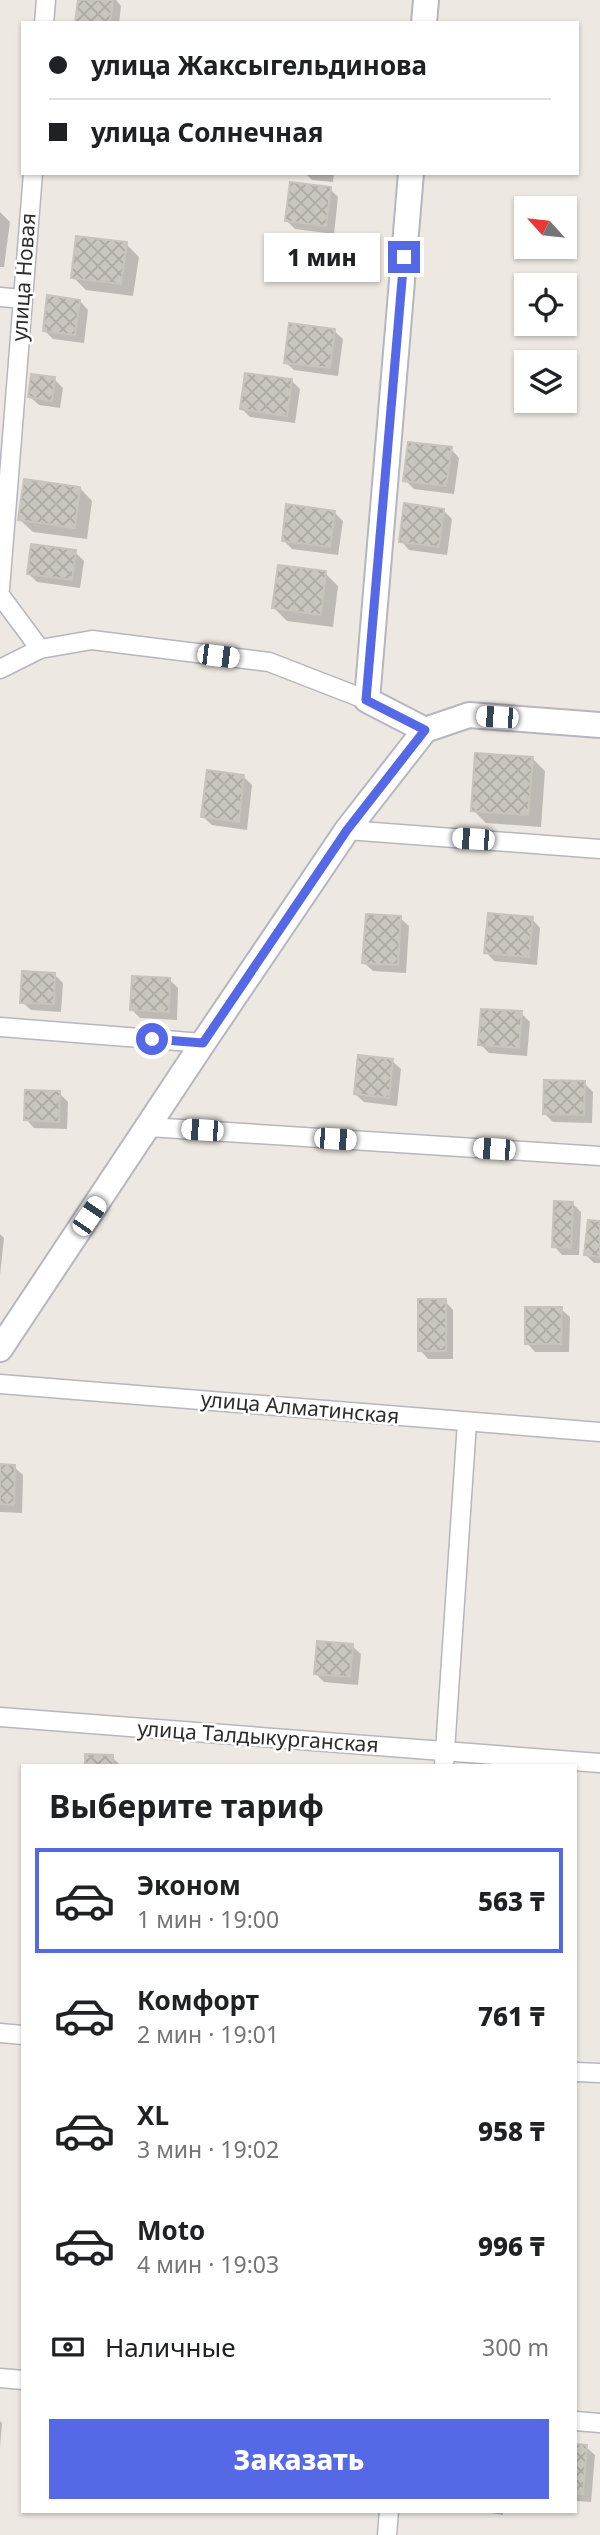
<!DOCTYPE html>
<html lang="ru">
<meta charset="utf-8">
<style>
:root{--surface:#fff;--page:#f2f2f2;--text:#202124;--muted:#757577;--line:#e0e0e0;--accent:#5568e5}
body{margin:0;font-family:"Noto Sans",sans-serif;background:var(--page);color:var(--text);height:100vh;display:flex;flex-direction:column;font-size:26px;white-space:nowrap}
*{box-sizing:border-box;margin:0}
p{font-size:23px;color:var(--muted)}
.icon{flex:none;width:38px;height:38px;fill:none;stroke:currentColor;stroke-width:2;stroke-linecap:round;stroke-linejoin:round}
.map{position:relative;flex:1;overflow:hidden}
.details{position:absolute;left:21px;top:1764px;width:556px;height:749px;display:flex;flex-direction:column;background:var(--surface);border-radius:0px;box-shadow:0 2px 5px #0004}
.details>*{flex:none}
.hud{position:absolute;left:21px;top:21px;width:558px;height:154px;border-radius:0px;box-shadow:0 2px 5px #0004;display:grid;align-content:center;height:154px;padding:0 28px;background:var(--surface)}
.needle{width:46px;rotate:297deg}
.fabs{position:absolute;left:514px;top:196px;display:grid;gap:14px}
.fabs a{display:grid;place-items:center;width:63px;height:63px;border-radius:0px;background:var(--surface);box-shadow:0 2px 5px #0004;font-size:35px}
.end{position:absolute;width:32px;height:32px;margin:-16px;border:9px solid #5568e5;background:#fff;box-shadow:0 0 0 4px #fff}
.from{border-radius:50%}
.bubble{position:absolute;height:49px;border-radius:0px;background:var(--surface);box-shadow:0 2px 5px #0004;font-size:23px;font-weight:800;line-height:49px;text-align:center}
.car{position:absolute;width:21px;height:42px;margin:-21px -10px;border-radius:9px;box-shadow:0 0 5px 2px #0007;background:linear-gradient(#fff 24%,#345 0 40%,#fff 0 76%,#345 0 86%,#fff 0)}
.hud b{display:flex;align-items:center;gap:24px;height:66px;font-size:26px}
.hud b+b{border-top:2px solid var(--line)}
.hud i{width:18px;height:18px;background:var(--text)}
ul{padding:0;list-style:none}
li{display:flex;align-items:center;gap:21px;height:105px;margin:0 14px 10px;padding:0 14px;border:4px solid transparent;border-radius:0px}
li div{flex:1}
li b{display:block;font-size:26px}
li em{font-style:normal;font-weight:800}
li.current{border-color:var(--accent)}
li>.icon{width:63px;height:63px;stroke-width:1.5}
h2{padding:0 28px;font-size:32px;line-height:84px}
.pay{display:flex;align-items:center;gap:18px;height:77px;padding:0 28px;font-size:26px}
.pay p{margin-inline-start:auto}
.primary-button{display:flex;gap:14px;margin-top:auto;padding:14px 28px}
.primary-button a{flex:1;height:80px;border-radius:0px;background:var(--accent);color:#fff;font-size:28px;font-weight:800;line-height:80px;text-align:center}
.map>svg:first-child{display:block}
.shadow{fill:#0003}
.building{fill:url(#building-cross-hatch);stroke:#c8c4bb;stroke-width:2}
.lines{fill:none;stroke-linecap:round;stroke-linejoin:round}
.street-casing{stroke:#b5b6bf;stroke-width:21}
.secondary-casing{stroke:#b5b6bf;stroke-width:28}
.street{stroke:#fff;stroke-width:18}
.secondary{stroke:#fff;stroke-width:24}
.route{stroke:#5568e5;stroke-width:9}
.labels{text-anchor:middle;stroke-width:5;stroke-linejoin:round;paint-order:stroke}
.street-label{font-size:21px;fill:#2d2d2d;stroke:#fff}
</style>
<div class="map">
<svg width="600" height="2535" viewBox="0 0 600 2535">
<defs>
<pattern id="building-cross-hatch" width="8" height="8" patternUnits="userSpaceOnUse" patternTransform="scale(1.75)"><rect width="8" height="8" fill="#c9c6bf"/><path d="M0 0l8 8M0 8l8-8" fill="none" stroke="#adaaa4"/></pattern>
</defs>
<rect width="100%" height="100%" fill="#ede8e1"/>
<path class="shadow" d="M80,0H116L121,6L119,23H77Z
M305,173H334L333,182L312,180Z
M330,189L338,197L334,234L295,229L287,221Z
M0,212L10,222L4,267H0Z
M126,244L139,257L133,296L86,290L73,277Z
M80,301L88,310L84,343L53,339L44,330Z
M334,331L343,339L338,376L294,370L285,362Z
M54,379L63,388L60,408L39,405L30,397Z
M291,380L300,389L295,423L250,417L242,409Z
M451,449L459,458L454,494L414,489L405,480Z
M80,488L92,501L87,539L33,532L20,520Z
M443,510L452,519L447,555L409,550L401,541Z
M334,512L343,521L338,555L292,549L284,541Z
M75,552L84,561L80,588L37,582L29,574Z
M325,573L338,586L333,627L287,621L274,608Z
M532,758L545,771L541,827L486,823L473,810Z
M243,776L252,785L247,830L212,825L203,817Z
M400,918L409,926L406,973L373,971L364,963Z
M532,919L540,928L537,965L494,961L486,952Z
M54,974L63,983L61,1012L31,1010L22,1002Z
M170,980L178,988L177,1020L140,1018L132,1010Z
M521,1013L530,1022L527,1056L489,1053L480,1044Z
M392,1061L401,1069L397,1106L364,1102L355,1094Z
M584,1083L593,1092L592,1123L553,1122L544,1113Z
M59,1093L68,1102L67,1129L34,1128L26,1119Z
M572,1203L581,1212L579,1255H562L554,1246Z
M600,1223V1263H594L585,1254Z
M0,1234L4,1238L0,1275Z
M445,1301L453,1310V1359H428L420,1350Z
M561,1309L570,1317L569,1352H535L527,1343Z
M0,1466L14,1467L23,1475L22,1513L0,1512Z
M352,1646L361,1654L358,1685L324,1682L315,1673Z
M112,1757L121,1766H87Z
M0,2421L2,2423L0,2447Z
M576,2446L586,2447L595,2455L591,2502L576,2501Z
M479,2511H503V2515Z"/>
<path class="building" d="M78,0H113L110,23H75Z
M290,182L331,187L326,226L285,221Z
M76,236L127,242L121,284L71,278Z
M47,295L80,300L75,335L43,331Z
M289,323L335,329L330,368L284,363Z
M245,373L292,379L287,416L240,409Z
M31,374L55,377L52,401L28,397Z
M408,442L452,447L446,486L403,481Z
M24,479L80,487L75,528L18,520Z
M404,503L444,509L439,547L399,542Z
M286,504L335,511L330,547L282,541Z
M31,544L76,550L72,580L27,574Z
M278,565L326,571L321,615L272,608Z
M475,753L533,757L528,815L471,811Z
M207,770L244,775L239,822L201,817Z
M488,913L533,917L529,957L484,953Z
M366,914L401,916L398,965L362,963Z
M22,971L55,973L54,1004L20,1003Z
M132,976L170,978L169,1012L130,1010Z
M481,1009L522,1011L519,1048L478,1045Z
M358,1055L393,1059L389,1098L354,1094Z
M544,1080L585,1081L584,1115L543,1114Z
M25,1090L60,1091L59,1122L24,1120Z
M554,1201L573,1202L571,1248L552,1247Z
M588,1220L600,1221V1257L584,1255Z
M418,1299H446V1351H418Z
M525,1307H562L561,1344H525Z
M0,1464L15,1465L14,1505L0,1504Z
M317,1641L353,1644L350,1677L314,1674Z
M85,1754L113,1755V1766H85Z
M576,2444L587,2445L583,2494H576Z"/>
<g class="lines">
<defs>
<path id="street" d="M44,23L46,0
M0,297L23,299
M0,589L33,173
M0,595L40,649
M0,669L40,649L92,640L269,662L367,700
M347,830L600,849
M0,1027L203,1043
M149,1127L600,1156
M0,1384L600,1432
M0,1717L600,1763
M444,1766L467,1422
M0,2033L23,2035
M576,2072L600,2073
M0,2378L23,2380
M576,2421L600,2423
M387,2535L389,2511"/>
<path id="secondary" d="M424,23L426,0
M411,173L367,700L425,730
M0,1349L203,1043L347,830L425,730L469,715L600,725"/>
</defs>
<use href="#street" class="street-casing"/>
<use href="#secondary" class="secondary-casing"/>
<use href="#street" class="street"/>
<use href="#secondary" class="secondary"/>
</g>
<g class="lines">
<path class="route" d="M152,1039L203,1043L347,830L425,730L366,700L404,257"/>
</g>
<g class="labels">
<g class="street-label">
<text transform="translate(24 277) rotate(-86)" y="7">улица Новая</text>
<text transform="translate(300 1408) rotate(5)" y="7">улица Алматинская</text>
<text transform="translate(258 1737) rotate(4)" y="7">улица Талдыкурганская</text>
</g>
</g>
</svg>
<div class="fabs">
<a><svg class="needle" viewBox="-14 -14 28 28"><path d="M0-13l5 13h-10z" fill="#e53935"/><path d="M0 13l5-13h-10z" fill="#757577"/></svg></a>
<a><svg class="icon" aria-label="locate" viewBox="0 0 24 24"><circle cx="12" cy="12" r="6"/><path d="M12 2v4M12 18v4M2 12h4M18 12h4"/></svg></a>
<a><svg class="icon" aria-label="layers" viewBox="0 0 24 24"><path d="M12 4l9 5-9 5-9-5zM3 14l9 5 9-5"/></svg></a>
</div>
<i class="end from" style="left:152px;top:1039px"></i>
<i class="end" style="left:404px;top:257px"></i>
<div class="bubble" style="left:264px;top:233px;width:116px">1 мин</div>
<i class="car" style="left:218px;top:656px;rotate:97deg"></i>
<i class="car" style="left:497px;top:717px;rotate:274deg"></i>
<i class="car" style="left:473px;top:839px;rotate:274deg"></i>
<i class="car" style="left:202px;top:1130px;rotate:274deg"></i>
<i class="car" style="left:335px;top:1139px;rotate:94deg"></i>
<i class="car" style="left:494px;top:1149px;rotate:274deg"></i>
<i class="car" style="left:89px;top:1216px;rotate:34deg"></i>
<div class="hud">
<b><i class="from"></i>улица Жаксыгельдинова</b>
<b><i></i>улица Солнечная</b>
</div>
<section class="details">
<h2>Выберите тариф</h2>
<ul>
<li class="current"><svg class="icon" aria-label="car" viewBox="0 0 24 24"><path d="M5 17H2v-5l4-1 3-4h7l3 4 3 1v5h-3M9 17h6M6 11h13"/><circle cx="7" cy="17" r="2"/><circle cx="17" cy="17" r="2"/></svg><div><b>Эконом</b><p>1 мин · 19:00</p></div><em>563 ₸</em></li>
<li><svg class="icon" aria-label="car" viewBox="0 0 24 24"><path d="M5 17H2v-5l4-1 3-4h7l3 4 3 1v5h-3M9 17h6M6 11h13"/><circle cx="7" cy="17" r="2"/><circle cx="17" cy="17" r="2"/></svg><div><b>Комфорт</b><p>2 мин · 19:01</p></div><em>761 ₸</em></li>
<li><svg class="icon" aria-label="car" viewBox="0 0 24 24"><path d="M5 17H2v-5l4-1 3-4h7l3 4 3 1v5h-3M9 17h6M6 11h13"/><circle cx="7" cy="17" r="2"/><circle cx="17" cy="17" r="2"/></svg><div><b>XL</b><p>3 мин · 19:02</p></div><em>958 ₸</em></li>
<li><svg class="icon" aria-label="car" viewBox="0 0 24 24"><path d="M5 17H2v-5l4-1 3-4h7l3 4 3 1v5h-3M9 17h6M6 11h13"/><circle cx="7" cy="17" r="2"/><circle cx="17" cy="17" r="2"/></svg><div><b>Moto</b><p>4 мин · 19:03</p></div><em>996 ₸</em></li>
</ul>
<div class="pay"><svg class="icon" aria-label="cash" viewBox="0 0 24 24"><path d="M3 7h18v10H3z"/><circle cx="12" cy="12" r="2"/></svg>Наличные<p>300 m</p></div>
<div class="primary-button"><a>Заказать</a></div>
</section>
</div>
